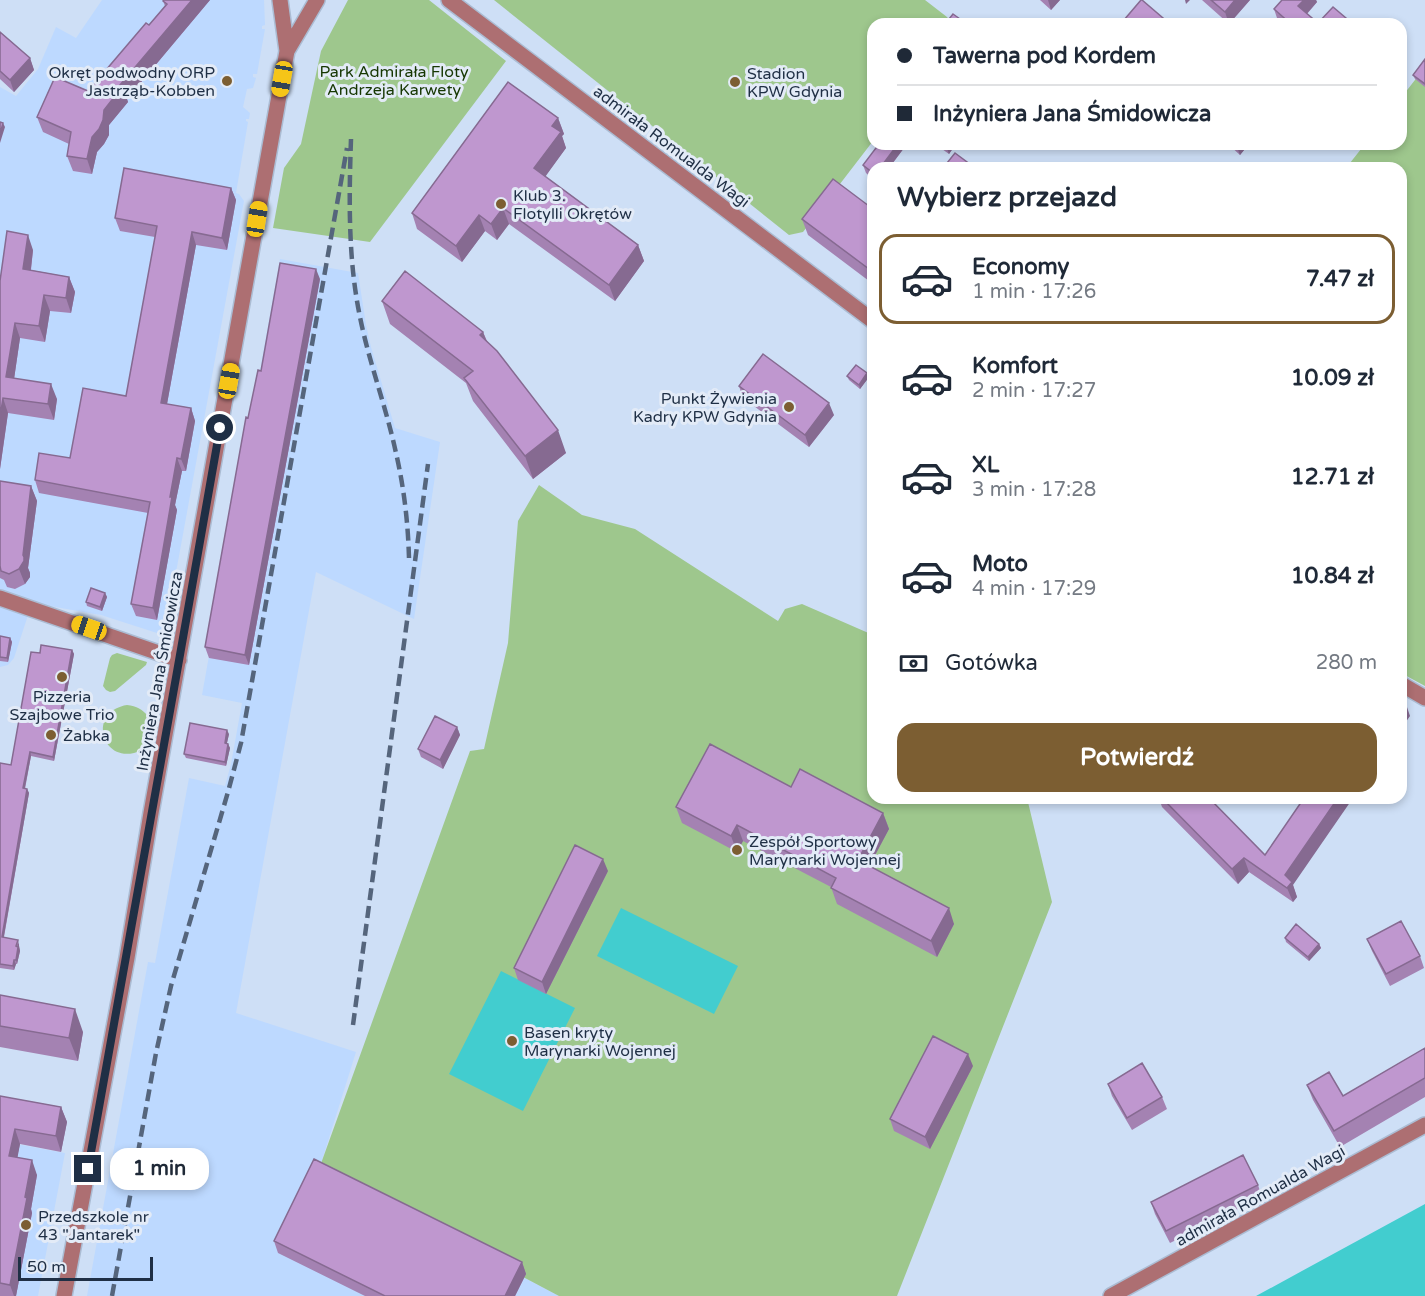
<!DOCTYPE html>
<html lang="pl">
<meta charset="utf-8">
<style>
:root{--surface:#fff;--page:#f2f2f3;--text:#1f2937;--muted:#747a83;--line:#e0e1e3;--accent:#7c5e32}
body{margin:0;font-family:"Varela Round",sans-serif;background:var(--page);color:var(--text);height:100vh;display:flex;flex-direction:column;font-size:22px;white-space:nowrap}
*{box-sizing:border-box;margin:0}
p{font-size:20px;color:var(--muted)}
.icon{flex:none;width:33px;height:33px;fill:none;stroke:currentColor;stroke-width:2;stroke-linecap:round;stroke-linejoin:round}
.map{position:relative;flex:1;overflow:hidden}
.sheet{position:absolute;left:867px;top:162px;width:540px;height:642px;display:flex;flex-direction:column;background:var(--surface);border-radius:18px;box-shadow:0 3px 9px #0003}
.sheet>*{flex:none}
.banner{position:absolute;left:867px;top:18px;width:540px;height:132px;border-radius:18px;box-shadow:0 3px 9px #0003;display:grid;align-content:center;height:132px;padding:0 30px;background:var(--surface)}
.scale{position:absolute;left:18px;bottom:15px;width:135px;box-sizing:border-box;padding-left:6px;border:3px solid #1f2f45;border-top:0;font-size:16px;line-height:21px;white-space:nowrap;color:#1f2f45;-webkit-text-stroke:4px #e3ebf7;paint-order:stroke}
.end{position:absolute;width:27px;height:27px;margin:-14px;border:8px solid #1f2f45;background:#fff;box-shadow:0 0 0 3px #fff}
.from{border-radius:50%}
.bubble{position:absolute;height:42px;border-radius:18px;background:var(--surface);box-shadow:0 3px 9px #0003;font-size:20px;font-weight:700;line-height:42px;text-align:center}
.car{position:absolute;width:18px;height:36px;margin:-18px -9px;border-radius:8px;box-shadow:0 0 4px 2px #0007;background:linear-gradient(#f5c518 24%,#345 0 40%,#f5c518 0 76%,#345 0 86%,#f5c518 0)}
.banner b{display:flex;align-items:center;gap:21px;height:57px;font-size:22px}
.banner b+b{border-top:2px solid var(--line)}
.banner i{width:15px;height:15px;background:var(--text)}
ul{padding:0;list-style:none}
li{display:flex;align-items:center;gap:18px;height:90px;margin:0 12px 9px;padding:0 18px;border:3px solid transparent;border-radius:18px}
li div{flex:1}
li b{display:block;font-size:22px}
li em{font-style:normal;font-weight:700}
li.on{border-color:var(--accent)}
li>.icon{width:54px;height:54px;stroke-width:1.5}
h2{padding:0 30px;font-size:27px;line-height:72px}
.pay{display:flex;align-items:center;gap:15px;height:66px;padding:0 30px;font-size:22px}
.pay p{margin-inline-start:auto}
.action{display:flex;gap:12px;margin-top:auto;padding:12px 30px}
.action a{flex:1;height:69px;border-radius:18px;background:var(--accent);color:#fff;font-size:24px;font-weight:700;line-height:69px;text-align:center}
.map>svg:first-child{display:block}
.built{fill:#bdd9ff}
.green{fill:#9ec78d}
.water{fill:#42cdcf}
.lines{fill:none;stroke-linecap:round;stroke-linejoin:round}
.minor-casing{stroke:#abbcd3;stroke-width:18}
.minor{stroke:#ad6f72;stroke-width:15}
.rail{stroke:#55657c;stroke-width:4.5;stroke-dasharray:12 6;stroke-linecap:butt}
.wall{fill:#a482b2}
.shaded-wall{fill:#866a91}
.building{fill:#bf97cf;stroke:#866a91;stroke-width:1.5}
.route{stroke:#1f2f45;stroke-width:8}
.poi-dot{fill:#7c5e32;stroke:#e3ebf7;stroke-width:2}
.labels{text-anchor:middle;stroke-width:6;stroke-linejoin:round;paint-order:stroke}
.park-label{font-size:16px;fill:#163702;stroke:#e3ebf7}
.poi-label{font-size:16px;fill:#1f2f45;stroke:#e3ebf7;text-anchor:start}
.street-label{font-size:16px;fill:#1f2f45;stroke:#e3ebf7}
</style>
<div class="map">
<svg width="1425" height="1296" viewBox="0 0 1425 1296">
<rect width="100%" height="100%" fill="#cedff6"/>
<path class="built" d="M102,0H264L265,25L262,26V29H265L257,74H253V77L256,78L253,88L247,89L243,107L250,113L249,119H246V121L248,122L236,193L239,194L244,201L166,627L157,633L101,615L32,603L14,658L8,665L0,667V87L16,96L38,69L56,27L76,38Z
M280,259L358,273L366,325L371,347L395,428L440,442L414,619L316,572L236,1013L356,1052L319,1170L559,1296H87L148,962L155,963L189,778L225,786L231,764L242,703L202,695Z
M0,1141L65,1153L38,1296H0Z"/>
<path class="green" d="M348,0H429L506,61L370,242L273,228L284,168L301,144L321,51Z
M494,0H925L947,17L952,24H873V141L803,232L789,235Z
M1425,67V686L1401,673V168H1346L1365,144H1401V98Z
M539,485L582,515L635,529L778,621L785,609L802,604L873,635V798H1027L1052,902L897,1296H559L319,1169L470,751L484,749L508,643L518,521Z
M117,653L147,662L146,665L115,691L110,692L106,690L103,686L110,658L112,655Z
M127,705C137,706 142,709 149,717L142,750C103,769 85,712 127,705Z"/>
<path class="water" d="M621,908L738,966L714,1014L597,956Z
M501,971L575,1008L523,1111L449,1074Z
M1425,1204V1296H1256Z"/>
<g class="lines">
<defs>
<path id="minor" d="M449,0L873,321
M287,51L317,0
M0,598L179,660
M1401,684L1425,698
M64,1296L127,958L151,813L287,51L280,0
M1111,1296L1425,1125"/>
</defs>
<use href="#minor" class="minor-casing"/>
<use href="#minor" class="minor"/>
<path class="rail" d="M351,139C349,196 348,256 359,312C368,360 386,406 396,453C404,488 408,522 409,558
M353,1025L428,464
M112,1296L156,1053L171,986L228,792L241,743L347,148"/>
</g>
<path class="wall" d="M164,0H210L127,99L128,102L109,125V135L104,144L97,152L92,174L73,171L67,156L69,144L43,132L37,117L88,91L149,25L165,6L163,1Z
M1040,0H1060L1051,10Z
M1202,0H1250L1229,24Z
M1282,0H1316L1317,2L1307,14L1318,23L1353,24H1281L1278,21L1274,9Z
M0,32L30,58L34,70L14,92L0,79Z
M1425,59V87L1415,79L1413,75Z
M558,118L564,134L562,136L566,148L545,176L638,245L644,261L615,301L509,224L497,240L485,231L462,262L417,229L412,213Z
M879,144H907L889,168H873V179L866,173L863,165Z
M935,144H956L949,154Z
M1228,144H1249L1240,155Z
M231,188L236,200L227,250L196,245L167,404L191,408L195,421L186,471H182L175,505L177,510L157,620L136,616L131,604L148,513L39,493L35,480L70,458L126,396L155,237L120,231L115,218Z
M873,209V284L808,235L802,219Z
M33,250L31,270L69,277L75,292L71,313L50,311L45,342L20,338L14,379L57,399L54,420L8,413L0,469V281Z
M320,279L249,665L209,658L205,647L248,418L261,371Z
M382,301L483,332L487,341L566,453L533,479L473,401L466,383L390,324Z
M847,376L869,377L860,389L849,380Z
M739,386L834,415L809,447L743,398Z
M0,481L31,486L37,501L28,568L30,573V577L25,584L15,589L7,587L4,580L0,578Z
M105,593L107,597L102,611L87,606L86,602Z
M0,636L10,638L12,642L8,662L0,661Z
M72,650L74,654L54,761L31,756L25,789H27L29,793L4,937L19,944V947L20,951L17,964H16L14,970L0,968V763L11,765L40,653Z
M457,727L460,735L443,769L421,757L418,749Z
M229,734L227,743L228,744L230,748L226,766L186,758L184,754Z
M791,787L883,813L889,829L869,866L954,924L937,957L837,904L831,887L743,841L737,852L682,823L676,807Z
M1159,798H1209L1293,885L1297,897L1293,902L1249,872L1238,884L1162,807Z
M608,871L546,994L518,980L514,968Z
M1285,938L1319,944L1321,948L1309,961L1286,942Z
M1367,939L1420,956L1424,968L1390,986L1372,951Z
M0,995L83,1032L78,1061L0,1047Z
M1425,1048V1097L1340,1147L1313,1100L1307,1085L1343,1096Z
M973,1066L930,1149L894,1131L890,1119Z
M1108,1084L1162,1097L1167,1109L1132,1130L1112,1096Z
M0,1096L61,1107L67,1122L61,1152L20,1144L17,1157L37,1175L31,1209L32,1213L16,1296H0Z
M1258,1185L1262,1197L1170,1243L1155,1214L1151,1202Z
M274,1241L522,1262L526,1274L515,1296H365L278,1253Z"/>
<path class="shaded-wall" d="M192,0H210L127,99L128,102L109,125V135L104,144L97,152L92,174L87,159L92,137L104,110L120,85Z
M1048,0H1060L1051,10Z
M1185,0H1190L1186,4Z
M1235,0H1250L1229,24L1225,12Z
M1304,0H1316L1317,2L1303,18L1298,6Z
M30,58L34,70L14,92L10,80Z
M558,118L564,134L562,136L566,148L540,184L534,168L552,126Z
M3,123L5,127L0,143V134Z
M898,144H907L889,168H880Z
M947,144H956L949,154L946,146Z
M1236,144H1249L1240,155Z
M231,188L236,200L227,250L222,238Z
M503,208L509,224L497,240L491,224Z
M479,215L485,231L462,262L456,246Z
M192,232L196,245L165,415L161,403Z
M28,235L33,250L29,285L23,269Z
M638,245L644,261L615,301L609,285Z
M316,269L320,279L249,665L245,655Z
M69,277L75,292L71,313L66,298Z
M44,295L50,311L45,342L39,326Z
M15,323L20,338L12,393L6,377Z
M483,332L492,355L480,335Z
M867,373L869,377L860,389L859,385Z
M51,384L57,399L54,420L48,404Z
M3,398L8,413L0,469V417Z
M829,403L834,415L809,447L805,435Z
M191,408L195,421L186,471L181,459Z
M558,430L566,453L533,479L525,456Z
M177,458L182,471L175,505L177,510L157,620L153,608L170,497Z
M31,486L37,501L28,568L30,573V577L25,584L19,569L23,555Z
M105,593L107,597L102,611L100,607Z
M10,638L12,642L8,662L7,658Z
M72,650L74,654L54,761L53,757Z
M1405,701L1410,716L1401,729V707Z
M457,727L460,735L443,769L440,760Z
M227,730L229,734L226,747L225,743Z
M228,744L230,748L226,766L225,762Z
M30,752L31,756L24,792L23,788Z
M27,789L29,793L3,941L2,937Z
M1338,798H1353L1293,885L1297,897L1293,902L1287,888L1285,875Z
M883,813L889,829L864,876L858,860Z
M737,825L743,841L737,852L731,836Z
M1244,858L1249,872L1238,884L1232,869Z
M603,859L608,871L546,994L542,982Z
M949,908L954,924L937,957L931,941Z
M18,940L20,951L17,964L16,960Z
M1319,944L1321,948L1309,961L1308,957Z
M14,960L16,964L14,970L13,966Z
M75,1009L83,1032L78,1061L69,1038Z
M968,1054L973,1066L930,1149L925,1137Z
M61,1107L67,1122L61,1152L56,1136Z
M15,1129L20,1144L15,1171L9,1156Z
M32,1160L37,1175L31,1209L32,1213L16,1296H14L10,1285Z
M522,1262L526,1274L515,1296H505Z"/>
<path class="building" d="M164,0H192L120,85L122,87L104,110L103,120L99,129L92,137L87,159L67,156L71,132L37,117L55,77L88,91L146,23L149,25L167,4L163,1Z
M1141,0H1142L1170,24H1129L1124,20Z
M1211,0H1235L1225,12Z
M1282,0H1304L1298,6L1318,23L1333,7L1353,24H1291L1274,9Z
M953,14L967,24H945Z
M0,32L30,58L10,80L0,71Z
M1425,59V84L1413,75Z
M508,82L558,118L552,126L561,132L534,168L638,245L609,285L503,208L491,224L479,215L456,246L412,213Z
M0,122L3,123L0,134Z
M879,144H898L880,168H873V173L863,165Z
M955,153L971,165L969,168H943Z
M124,168L231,188L222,238L192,232L161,403L191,408L181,459L177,458L170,497H172L153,608L131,604L150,502L35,480L39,453L70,458L83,388L126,396L157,226L115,218Z
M833,179L873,209V272L802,219Z
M7,231L28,235L23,269L69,277L66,298L44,295L39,326L15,323L6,377L51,384L48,404L3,398L0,417V281Z
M280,263L316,269L245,655L205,647L246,417L248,418L258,370L261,371Z
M405,271L483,332L480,335L497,351L558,430L525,456L464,378L473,371L382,301Z
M763,354L829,403L805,435L739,386Z
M856,365L867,373L859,385L847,376Z
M0,481L31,486L23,555L24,557V561L19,569L9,574L1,571L0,566Z
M91,588L105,593L100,607L86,602Z
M0,636L10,638L7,658L0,657Z
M41,645L72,650L53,757L30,752L23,788L27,789L2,937L18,940L16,946L18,947L16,960H14L13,966L0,964V763L11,765L31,652L40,653Z
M1401,699L1405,701L1401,707Z
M435,716L457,727L440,760L418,749Z
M190,723L227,730L225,743L228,744L225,762L184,754Z
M710,744L791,787L800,769L883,813L858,860L949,908L931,941L831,888L836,878L737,825L731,836L676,807Z
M1162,798H1209L1265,855L1304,798H1338L1285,875L1292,882L1287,888L1244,858L1232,869Z
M575,845L603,859L542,982L514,968Z
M1401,921L1420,956L1386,974L1367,939Z
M1296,924L1319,944L1308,957L1285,938Z
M0,995L75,1009L69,1038L0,1026Z
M933,1036L968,1054L925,1137L890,1119Z
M1425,1048V1078L1334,1131L1307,1085L1329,1072L1343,1096Z
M1142,1063L1162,1097L1127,1118L1108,1084Z
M0,1096L61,1107L56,1136L15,1129L9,1156L32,1160L25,1197L27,1198L10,1285L0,1283Z
M1243,1155L1258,1185L1166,1231L1151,1202Z
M314,1159L522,1262L505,1296H385L274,1241Z"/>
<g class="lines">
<path class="route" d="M88,1169C134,922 176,675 220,428"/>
</g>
<g class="poi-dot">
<circle cx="227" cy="81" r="6"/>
<circle cx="735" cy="82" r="6"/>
<circle cx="501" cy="204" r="6"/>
<circle cx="789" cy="407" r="6"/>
<circle cx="62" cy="677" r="6"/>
<circle cx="51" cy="735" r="6"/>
<circle cx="737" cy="850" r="6"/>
<circle cx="512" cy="1041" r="6"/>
<circle cx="26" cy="1225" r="6"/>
</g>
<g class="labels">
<g class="park-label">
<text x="394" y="77">Park Admirała Floty<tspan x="394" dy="18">Andrzeja Karwety</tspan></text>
</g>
<g class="poi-label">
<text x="215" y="78" text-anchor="end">Okręt podwodny ORP<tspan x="215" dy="18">Jastrząb-Kobben</tspan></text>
<text x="747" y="79">Stadion<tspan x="747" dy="18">KPW Gdynia</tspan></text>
<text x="513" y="201">Klub 3.<tspan x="513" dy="18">Flotylli Okrętów</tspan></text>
<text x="777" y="404" text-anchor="end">Punkt Żywienia<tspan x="777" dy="18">Kadry KPW Gdynia</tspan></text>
<text x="62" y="702" text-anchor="middle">Pizzeria<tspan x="62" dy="18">Szajbowe Trio</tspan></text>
<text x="63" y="741">Żabka</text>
<text x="749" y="847">Zespół Sportowy<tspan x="749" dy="18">Marynarki Wojennej</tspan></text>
<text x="524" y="1038">Basen kryty<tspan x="524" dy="18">Marynarki Wojennej</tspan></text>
<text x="38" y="1222">Przedszkole nr<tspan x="38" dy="18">43 "Jantarek"</tspan></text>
</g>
<g class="street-label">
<text transform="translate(672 146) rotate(37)" y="6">admirała Romualda Wagi</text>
<text transform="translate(159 671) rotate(-80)" y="6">Inżyniera Jana Śmidowicza</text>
<text transform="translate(1260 1195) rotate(-29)" y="6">admirała Romualda Wagi</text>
</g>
</g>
</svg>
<div class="scale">50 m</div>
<i class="end from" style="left:220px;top:428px"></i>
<i class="end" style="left:88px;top:1169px"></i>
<div class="bubble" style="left:110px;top:1148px;width:99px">1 min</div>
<i class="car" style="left:282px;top:79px;rotate:190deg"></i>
<i class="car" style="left:257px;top:219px;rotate:9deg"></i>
<i class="car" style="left:229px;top:381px;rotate:10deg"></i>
<i class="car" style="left:89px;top:628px;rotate:289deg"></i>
<div class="banner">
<b><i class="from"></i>Tawerna pod Kordem</b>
<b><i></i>Inżyniera Jana Śmidowicza</b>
</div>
<section class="sheet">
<h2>Wybierz przejazd</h2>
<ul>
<li class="on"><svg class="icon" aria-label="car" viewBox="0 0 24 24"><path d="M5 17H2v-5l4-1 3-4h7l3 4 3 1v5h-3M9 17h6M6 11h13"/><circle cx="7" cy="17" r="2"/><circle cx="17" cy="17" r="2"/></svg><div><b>Economy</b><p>1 min · 17:26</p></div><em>7.47 zł</em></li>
<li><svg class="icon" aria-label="car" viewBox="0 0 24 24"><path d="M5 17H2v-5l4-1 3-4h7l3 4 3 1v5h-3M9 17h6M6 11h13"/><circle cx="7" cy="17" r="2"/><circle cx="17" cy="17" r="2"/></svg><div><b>Komfort</b><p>2 min · 17:27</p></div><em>10.09 zł</em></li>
<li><svg class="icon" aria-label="car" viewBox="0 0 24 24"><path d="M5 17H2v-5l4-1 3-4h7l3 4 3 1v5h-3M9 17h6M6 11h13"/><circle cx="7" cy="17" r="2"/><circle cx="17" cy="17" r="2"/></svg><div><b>XL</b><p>3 min · 17:28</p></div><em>12.71 zł</em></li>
<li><svg class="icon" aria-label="car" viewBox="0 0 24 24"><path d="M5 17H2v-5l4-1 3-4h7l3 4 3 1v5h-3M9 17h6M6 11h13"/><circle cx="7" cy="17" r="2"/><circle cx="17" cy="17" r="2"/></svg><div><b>Moto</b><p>4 min · 17:29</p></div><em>10.84 zł</em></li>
</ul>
<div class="pay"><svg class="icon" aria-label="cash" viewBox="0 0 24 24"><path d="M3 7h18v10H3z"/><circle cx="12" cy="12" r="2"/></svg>Gotówka<p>280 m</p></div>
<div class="action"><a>Potwierdź</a></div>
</section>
</div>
